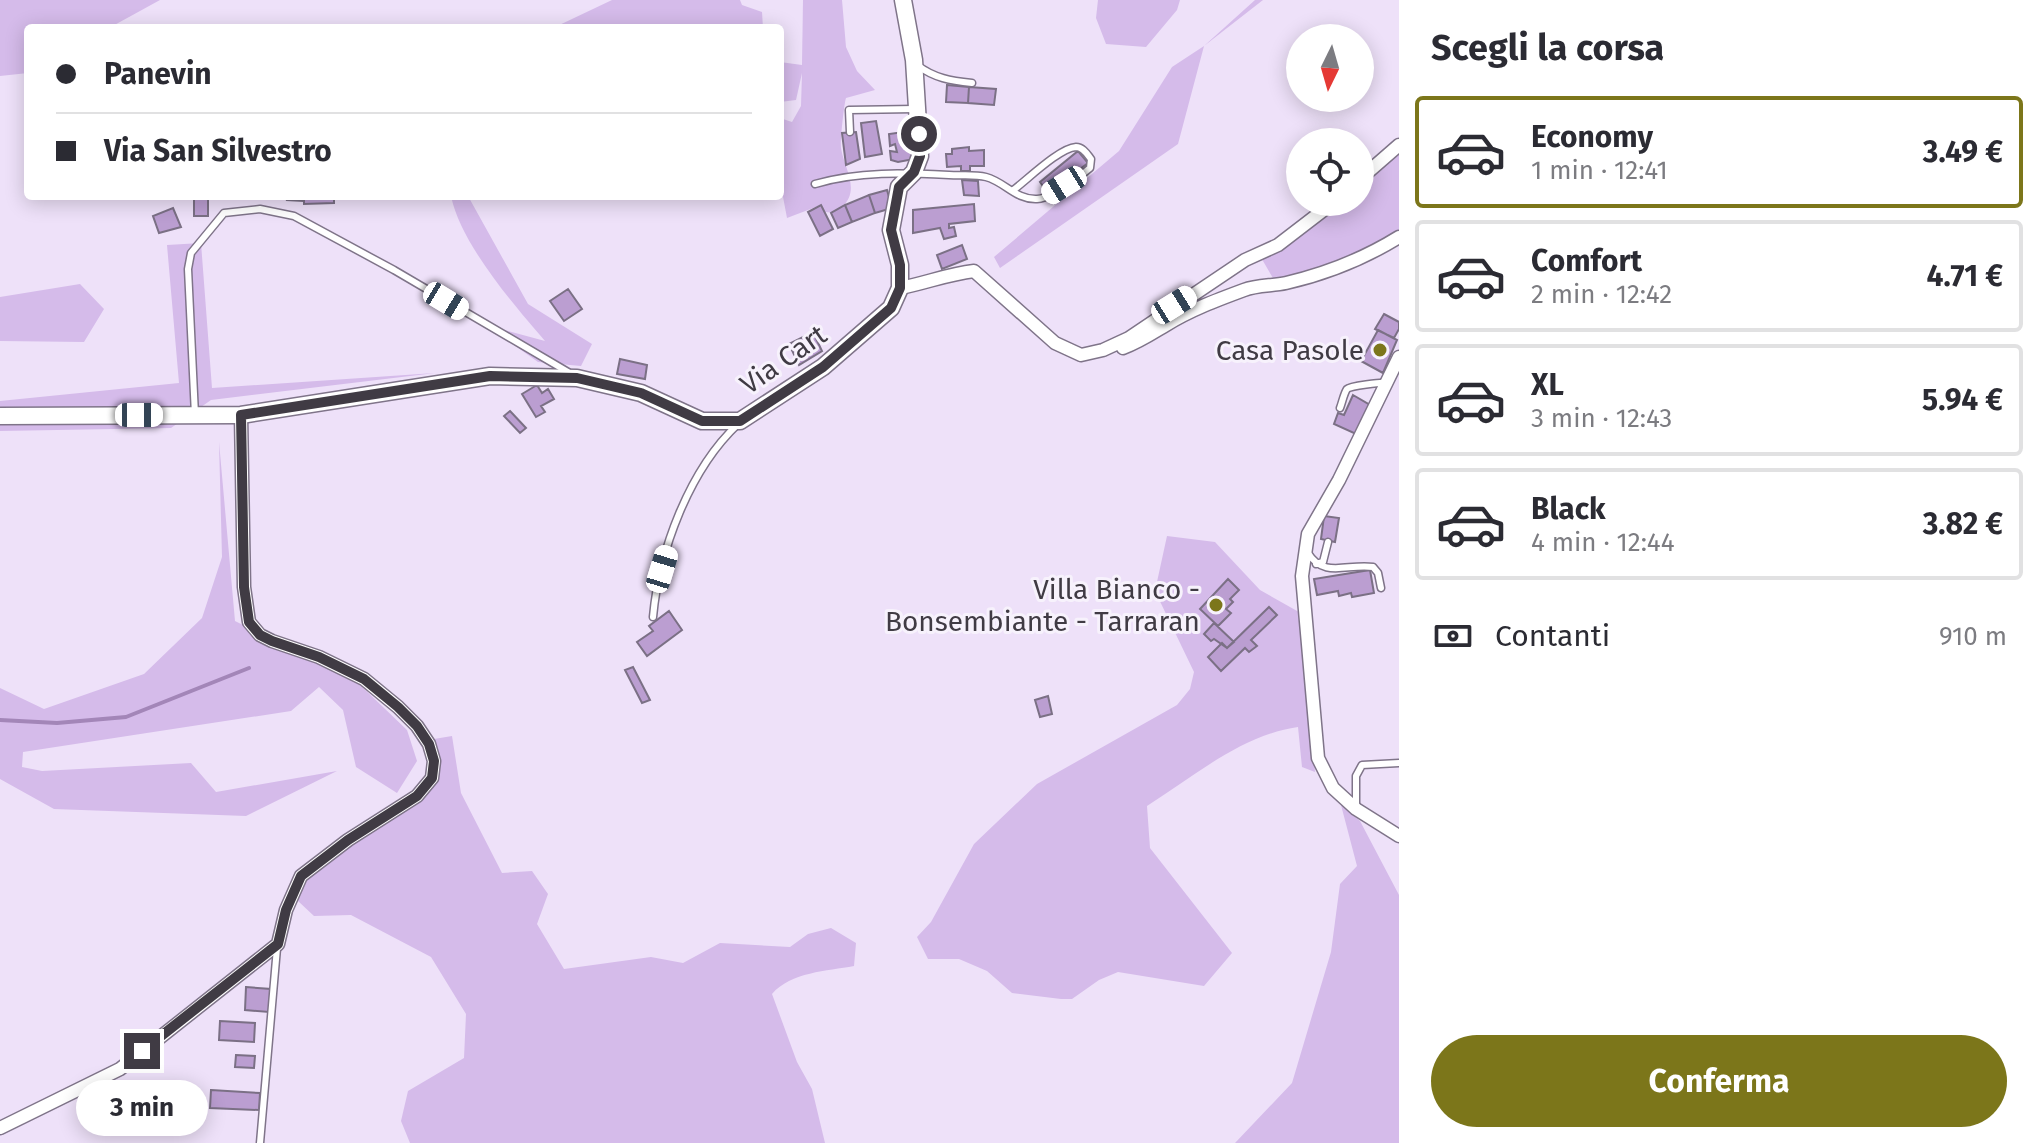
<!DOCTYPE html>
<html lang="it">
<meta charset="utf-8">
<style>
:root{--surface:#fff;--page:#f2f2f3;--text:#2b2b33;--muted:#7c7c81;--line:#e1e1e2;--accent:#7c761a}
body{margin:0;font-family:"Fira Sans",sans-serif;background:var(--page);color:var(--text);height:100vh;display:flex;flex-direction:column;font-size:30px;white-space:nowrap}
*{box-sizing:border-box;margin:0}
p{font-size:26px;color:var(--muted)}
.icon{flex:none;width:44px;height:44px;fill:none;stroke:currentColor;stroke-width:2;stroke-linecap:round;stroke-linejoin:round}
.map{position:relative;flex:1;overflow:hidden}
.drawer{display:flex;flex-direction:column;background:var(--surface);width:640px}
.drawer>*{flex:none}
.hud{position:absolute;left:24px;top:24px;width:760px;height:176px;border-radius:8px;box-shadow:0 4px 20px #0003;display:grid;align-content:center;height:176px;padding:0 32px;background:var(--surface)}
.needle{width:52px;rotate:185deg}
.buttons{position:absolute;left:1286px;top:24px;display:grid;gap:16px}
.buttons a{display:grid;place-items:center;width:88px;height:88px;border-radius:50%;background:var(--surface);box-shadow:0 4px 20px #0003;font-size:40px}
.end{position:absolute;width:36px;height:36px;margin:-18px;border:10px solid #403b44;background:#fff;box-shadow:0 0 0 4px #fff}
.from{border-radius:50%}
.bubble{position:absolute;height:56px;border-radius:28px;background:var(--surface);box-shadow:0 4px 20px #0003;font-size:26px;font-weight:700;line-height:56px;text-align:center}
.car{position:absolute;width:24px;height:48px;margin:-24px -12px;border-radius:10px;box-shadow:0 0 6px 2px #0007;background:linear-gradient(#fff 24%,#345 0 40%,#fff 0 76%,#345 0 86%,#fff 0)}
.hud b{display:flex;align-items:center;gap:28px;height:76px;font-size:30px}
.hud b+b{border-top:2px solid var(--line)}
.hud i{width:20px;height:20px;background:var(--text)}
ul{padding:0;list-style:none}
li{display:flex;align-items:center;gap:24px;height:112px;margin:0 16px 12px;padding:0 16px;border:4px solid var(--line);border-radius:8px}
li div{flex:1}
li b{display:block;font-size:30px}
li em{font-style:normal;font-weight:700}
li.active{border-color:var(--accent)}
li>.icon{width:72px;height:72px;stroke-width:1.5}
h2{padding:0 32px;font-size:36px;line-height:96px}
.pay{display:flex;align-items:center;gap:20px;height:88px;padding:0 32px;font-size:30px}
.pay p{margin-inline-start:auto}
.cta{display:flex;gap:16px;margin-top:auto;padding:16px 32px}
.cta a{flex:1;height:92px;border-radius:48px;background:var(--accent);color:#fff;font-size:32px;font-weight:700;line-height:92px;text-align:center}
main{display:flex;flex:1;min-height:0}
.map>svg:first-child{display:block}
.green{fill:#d5bbea}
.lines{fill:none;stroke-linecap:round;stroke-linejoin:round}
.stream{stroke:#a386b8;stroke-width:4}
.building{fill:#bb9ed1;stroke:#7b7085;stroke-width:2}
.service-casing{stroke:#7f7489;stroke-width:9}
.minor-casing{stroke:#7f7489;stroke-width:15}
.tertiary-casing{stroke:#7f7489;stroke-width:19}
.service{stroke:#fff;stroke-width:6}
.minor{stroke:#fff;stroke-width:12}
.tertiary{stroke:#fff;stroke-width:16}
.route{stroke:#403b44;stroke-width:10}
.poi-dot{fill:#7c761a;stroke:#f7f2fc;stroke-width:3}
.labels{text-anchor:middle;stroke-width:6;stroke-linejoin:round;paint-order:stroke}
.poi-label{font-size:28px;fill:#403b44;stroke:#f7f2fc;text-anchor:end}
.street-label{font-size:28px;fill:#403b44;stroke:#f7f2fc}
</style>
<main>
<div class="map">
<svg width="1399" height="1143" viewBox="0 0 1399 1143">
<rect width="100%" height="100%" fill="#eee1f9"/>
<path class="green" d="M0,0H160L109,28H28V73L0,76Z
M612,0H740L742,5L762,12L763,28H553Z
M803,0H842L846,47L857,71L875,90L846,98C844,104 840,142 841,148C844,168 861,190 842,207C837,212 832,213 825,212L821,205L787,218L780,181V118L792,122L801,106L802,73L796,100L780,102V62L802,65Z
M1098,0H1180L1177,10L1146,47L1106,44L1096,18Z
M1255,0H1263L1204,46L1178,144L1000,268L994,257L1119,151L1172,67L1204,46Z
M1399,145V232L1388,243L1277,285L1259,254L1334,202H1360V179Z
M451,196H468L528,304L592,344L581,366L538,362L486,325L545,341C513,304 461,244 451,196Z
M201,243L212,388L435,373L211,400L171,428L0,431V401L179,383L167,245Z
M80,284L104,309L84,342L0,341V297Z
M219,442L235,621L358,683L407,730L417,761L397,793L356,767L343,710L319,687L291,711L23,752L22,767L42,771L191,763L216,792L337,771L246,816L54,809L0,779V688L44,709L144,674L202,618L222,557Z
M1167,536L1215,542L1260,590L1306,616L1300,620H1302L1315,772L1302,767L1298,727C1242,735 1194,776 1147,806L1150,848L1232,953L1204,986L1118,972L1099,980L1072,999H1061L1012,993L987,971L959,959H928L917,937L931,922L974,844L1037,784L1177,705L1190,689L1194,672L1155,591Z
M452,736L461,793L502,873L532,871L548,894L537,924L564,969L651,957L683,963L720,943L790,947L808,934L831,928L856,943L854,966C827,971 791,972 772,994L797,1062L812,1089L825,1143H410L401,1121L408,1091L464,1058L466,1014L431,957L351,915L314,916L298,901L306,879L437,781L434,739Z
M1341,805L1360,821L1399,895V1143H1235L1292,1083L1331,952L1340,884L1357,866Z"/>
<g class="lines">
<path class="stream" d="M0,720L57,723L126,717L249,668"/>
</g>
<path class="building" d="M947,85L969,87L968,103L946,102Z
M969,87L996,89L994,105L968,103Z
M876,121L882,154L865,157L861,123Z
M911,131L914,159L898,162L891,160L890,151L897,152L895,144L890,146L889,134Z
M856,132L860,159L846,165L842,133Z
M969,147V151L984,150V166H970V171H961V166L947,167L946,154H952V149Z
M1078,151L1088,163L1048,193L1040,182Z
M962,180L978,181L979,196L964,195Z
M887,190L892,208L875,213L869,195Z
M869,195L875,213L852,222L845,205Z
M194,196H221V198H208V216H194Z
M288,196H334V203L304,204V201L287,200Z
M974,204L975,221L949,224V228L954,227L956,236L944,239L940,228L913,233V210Z
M821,205L833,229L820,236L808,212Z
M845,205L852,222L838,228L831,213Z
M173,208L181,227L159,233L153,216Z
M962,245L967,259L942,269L937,255Z
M568,289L582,309L564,321L550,301Z
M1384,314L1399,322V329L1394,338L1375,329Z
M1378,330L1397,340L1383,373L1361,361Z
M813,332L822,351L799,365L789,344Z
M620,359L647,365L645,379L617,374Z
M537,385L542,393L548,389L554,399L541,406L545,412L536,417L522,394Z
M1353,395L1370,405L1356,434L1334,424L1338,413L1344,415Z
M510,411L526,428L520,433L504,416Z
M1324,516L1339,518L1335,542L1321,539Z
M1370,570L1374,593L1352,597L1351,593L1339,596L1338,591L1317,595L1314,579Z
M1228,579L1239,590L1230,599L1233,602L1226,609L1231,613L1218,626L1200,609Z
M1269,607L1277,615L1251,640L1257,646L1249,652L1245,648L1221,671L1208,657L1222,643L1227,648Z
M669,611L682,630L647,656L637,642L653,631L649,626Z
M1214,623L1234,642L1227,648L1214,639L1211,641L1204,634Z
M633,667L650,700L642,703L625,670Z
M1048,696L1052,714L1040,717L1035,700Z
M246,987L271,989L269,1012L245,1010Z
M220,1021L255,1023L254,1042L219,1040Z
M236,1055L255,1056L254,1068L235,1067Z
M211,1090L260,1093L259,1110L210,1108Z"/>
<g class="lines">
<defs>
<path id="service" d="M917,65C934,78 951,81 972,83
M850,132L849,110L915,109
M815,184C859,171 904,173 949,175C962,176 974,174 986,177C1005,182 1016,200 1037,199C1052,198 1071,180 1085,172L1090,168L1091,159C1087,154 1083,147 1076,147C1059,148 1026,181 1012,191
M1340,408C1342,403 1344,393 1347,389C1350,386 1382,382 1386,383
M195,415L188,269L191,253L224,213L260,209L294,216L394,270L568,372
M1308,553C1324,579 1348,563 1373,567L1378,573L1381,588
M1316,564L1323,562L1328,542
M653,617C659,551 689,470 738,424
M1356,806V776L1362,765L1399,763
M260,1143L277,948"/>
<path id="minor" d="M1360,179L1399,145
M900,288C926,283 948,274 974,271L1055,343L1081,355L1103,350L1129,338L1245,260L1278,245L1334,202
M1123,348C1139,342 1151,334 1166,325C1190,310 1217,300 1244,290C1257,285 1272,286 1286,283C1325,274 1365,258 1399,237
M1399,357L1339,480L1308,534L1302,576L1318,758L1333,788L1356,809L1399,836
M0,1128L120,1069L278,944L286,910L301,876L348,840L417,796L432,778L434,761L429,744L417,726L398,707L364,679L319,657L272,641L260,635L249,622L244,587L241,415"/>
<path id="tertiary" d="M0,416L241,415L490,376L577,378L641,393L702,421H740L823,367L891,308L900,288V265L891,230L899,187L914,172L920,156L914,60L903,0"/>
</defs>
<use href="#service" class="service-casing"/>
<use href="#minor" class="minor-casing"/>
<use href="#tertiary" class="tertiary-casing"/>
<use href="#service" class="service"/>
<use href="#minor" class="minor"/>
<use href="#tertiary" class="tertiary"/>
</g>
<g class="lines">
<path class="route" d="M142,1051L278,944L286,910L301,876L348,840L417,796L432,778L434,761L429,744L417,726L398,707L364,679L319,657L272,641L260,635L249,622L244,587L241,415L490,376L577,378L641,393L702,421H740L823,367L891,308L900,288V265L891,230L899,187L914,172L920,156L919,134"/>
</g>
<g class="poi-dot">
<circle cx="1380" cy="350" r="8"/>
<circle cx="1216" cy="605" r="8"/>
</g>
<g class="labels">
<g class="poi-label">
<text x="1364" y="360">Casa Pasole</text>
<text x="1200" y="599">Villa Bianco -<tspan x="1200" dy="32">Bonsembiante - Tarraran</tspan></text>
</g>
<g class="street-label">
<text transform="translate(783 359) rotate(-35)" y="10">Via Cart</text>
</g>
</g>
</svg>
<div class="buttons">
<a><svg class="needle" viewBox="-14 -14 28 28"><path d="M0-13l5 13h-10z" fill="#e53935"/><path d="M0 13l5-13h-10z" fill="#7c7c81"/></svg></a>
<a><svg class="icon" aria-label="locate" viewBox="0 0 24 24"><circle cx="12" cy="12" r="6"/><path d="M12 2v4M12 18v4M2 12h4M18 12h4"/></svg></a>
</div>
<i class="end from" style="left:919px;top:134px"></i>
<i class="end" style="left:142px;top:1051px"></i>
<div class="bubble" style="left:76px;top:1080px;width:132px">3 min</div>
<i class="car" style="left:1064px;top:185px;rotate:238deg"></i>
<i class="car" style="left:446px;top:301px;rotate:121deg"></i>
<i class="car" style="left:1174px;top:305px;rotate:58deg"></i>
<i class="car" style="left:139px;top:415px;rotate:90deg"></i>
<i class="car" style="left:662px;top:569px;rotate:17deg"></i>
<div class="hud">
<b><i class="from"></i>Panevin</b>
<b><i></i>Via San Silvestro</b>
</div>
</div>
<section class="drawer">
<h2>Scegli la corsa</h2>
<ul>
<li class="active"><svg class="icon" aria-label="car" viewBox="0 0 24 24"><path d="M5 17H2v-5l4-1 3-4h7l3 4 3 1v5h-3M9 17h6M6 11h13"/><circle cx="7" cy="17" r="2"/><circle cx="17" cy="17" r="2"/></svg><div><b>Economy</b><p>1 min · 12:41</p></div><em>3.49 €</em></li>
<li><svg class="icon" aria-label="car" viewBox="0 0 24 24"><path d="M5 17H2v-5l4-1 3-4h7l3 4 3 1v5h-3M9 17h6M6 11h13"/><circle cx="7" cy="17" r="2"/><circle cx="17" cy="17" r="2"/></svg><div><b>Comfort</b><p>2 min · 12:42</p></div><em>4.71 €</em></li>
<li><svg class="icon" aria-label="car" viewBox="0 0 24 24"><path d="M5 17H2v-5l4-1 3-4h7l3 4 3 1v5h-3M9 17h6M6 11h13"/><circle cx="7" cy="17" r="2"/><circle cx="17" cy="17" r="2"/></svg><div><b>XL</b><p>3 min · 12:43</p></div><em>5.94 €</em></li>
<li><svg class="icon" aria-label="car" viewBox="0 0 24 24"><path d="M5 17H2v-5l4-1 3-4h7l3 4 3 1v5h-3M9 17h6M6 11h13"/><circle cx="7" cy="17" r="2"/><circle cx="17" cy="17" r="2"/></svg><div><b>Black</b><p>4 min · 12:44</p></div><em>3.82 €</em></li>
</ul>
<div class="pay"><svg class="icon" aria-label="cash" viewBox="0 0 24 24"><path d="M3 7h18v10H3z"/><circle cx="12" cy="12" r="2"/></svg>Contanti<p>910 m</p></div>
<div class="cta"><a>Conferma</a></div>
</section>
</main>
